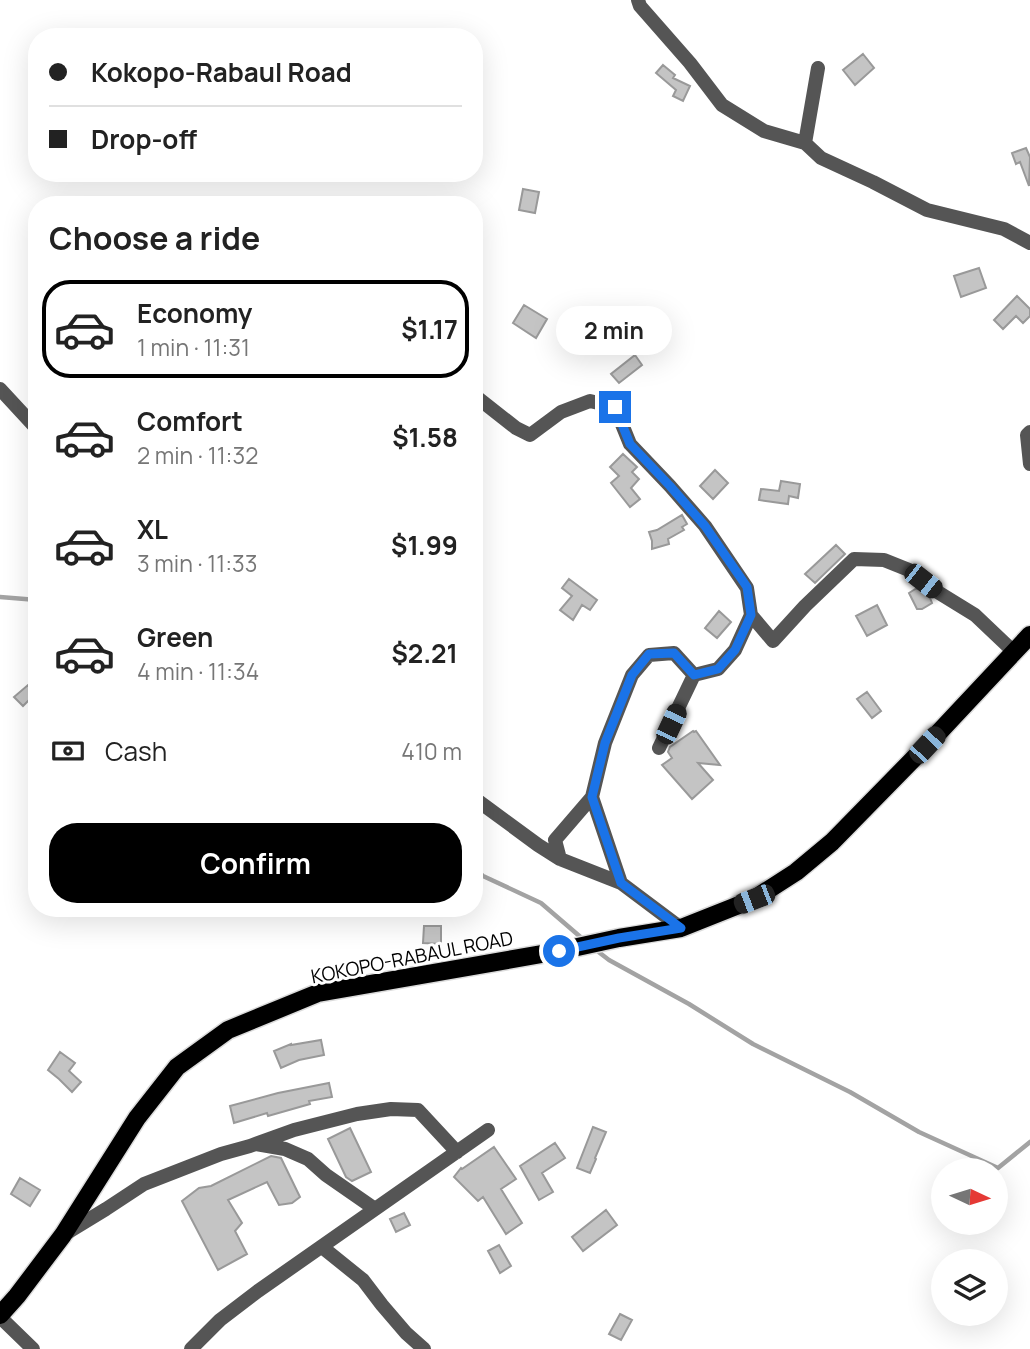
<!DOCTYPE html>
<meta charset="utf-8">
<style>
:root{--surface:#fff;--page:#f2f2f2;--text:#222;--muted:#767676;--line:#e0e0e0;--accent:#000}
body{margin:0;font-family:Manrope,sans-serif;background:var(--page);color:var(--text);height:100vh;display:flex;flex-direction:column;font-size:26px;white-space:nowrap}
*{box-sizing:border-box;margin:0}
p{font-size:23px;color:var(--muted)}
.icon{flex:none;width:38px;height:38px;fill:none;stroke:currentColor;stroke-width:2;stroke-linecap:round;stroke-linejoin:round}
.map{position:relative;flex:1;overflow:hidden}
.sheet{position:absolute;left:28px;top:196px;width:455px;height:721px;display:flex;flex-direction:column;background:var(--surface);border-radius:28px;box-shadow:0 7px 28px #0002}
.sheet>*{flex:none}
.top-card{position:absolute;left:28px;top:28px;width:455px;height:154px;border-radius:28px;box-shadow:0 7px 28px #0002;display:grid;align-content:center;height:154px;padding:0 21px;background:var(--surface)}
.needle{width:46px;rotate:94deg}
.fabs{position:absolute;left:931px;top:1158px;display:grid;gap:14px}
.fabs a{display:grid;place-items:center;width:77px;height:77px;border-radius:50%;background:var(--surface);box-shadow:0 7px 28px #0002;font-size:35px}
.end{position:absolute;width:32px;height:32px;margin:-16px;border:9px solid #1a73e8;background:#fff;box-shadow:0 0 0 4px #fff}
.from{border-radius:50%}
.bubble{position:absolute;height:49px;border-radius:24px;background:var(--surface);box-shadow:0 7px 28px #0002;font-size:23px;font-weight:700;line-height:49px;text-align:center}
.car{position:absolute;width:21px;height:42px;margin:-21px -10px;border-radius:9px;box-shadow:0 0 5px 2px #0007;background:linear-gradient(#222 24%,#8ab4d8 0 40%,#222 0 76%,#8ab4d8 0 86%,#222 0)}
.top-card b{display:flex;align-items:center;gap:24px;height:66px;font-size:26px}
.top-card b+b{border-top:2px solid var(--line)}
.top-card i{width:18px;height:18px;background:var(--text)}
ul{padding:0;list-style:none}
li{display:flex;align-items:center;gap:21px;height:98px;margin:0 14px 10px;padding:0 7px;border:4px solid transparent;border-radius:28px}
li div{flex:1}
li b{display:block;font-size:26px}
li em{font-style:normal;font-weight:700}
li.on{border-color:var(--accent)}
li>.icon{width:63px;height:63px;stroke-width:1.5}
h2{padding:0 21px;font-size:32px;line-height:84px}
.pay{display:flex;align-items:center;gap:18px;height:77px;padding:0 21px;font-size:26px}
.pay p{margin-inline-start:auto}
.primary-button{display:flex;gap:14px;margin-top:auto;padding:14px 21px}
.primary-button a{flex:1;height:80px;border-radius:28px;background:var(--accent);color:#fff;font-size:28px;font-weight:700;line-height:80px;text-align:center}
.map>svg:first-child{display:block}
.lines{fill:none;stroke-linecap:round;stroke-linejoin:round}
.stream{stroke:#a3a3a3;stroke-width:4.5}
.building{fill:#c4c4c4;stroke:#999;stroke-width:2}
.primary-casing{stroke:#dbdbdb;stroke-width:21}
.street{stroke:#555;stroke-width:14}
.primary{stroke:#000;stroke-width:18}
.route{stroke:#1a73e8;stroke-width:9}
.labels{text-anchor:middle;stroke-width:6;stroke-linejoin:round;paint-order:stroke}
.street-label{font-size:19px;fill:#000;stroke:#fff}
</style>
<div class="map">
<svg width="1030" height="1349" viewBox="0 0 1030 1349">
<rect width="100%" height="100%" fill="#fff"/>
<g class="lines">
<path class="stream" d="M0,597L37,600
M474,868L483,876L541,903L584,940
M596,950L609,960L689,1004L753,1044L850,1092L919,1132L998,1168L1030,1142"/>
</g>
<path class="building" d="M863,54L874,68L855,85L843,70Z
M663,65L675,75L673,78L690,86L683,101L673,96L676,90L656,73Z
M1026,148L1030,157L1029,186L1020,162L1016,164L1012,153Z
M523,189L539,192L535,213L519,210Z
M979,268L986,288L961,297L954,276Z
M1017,296L1030,309V316L1023,323L1016,316L1003,329L994,320Z
M524,305L547,319L536,338L513,323Z
M635,355L642,365L619,383L611,374Z
M623,454L637,467L632,472L639,479L631,488L640,499L630,507L611,483L619,476L610,467Z
M715,470L728,483L713,499L700,486Z
M781,481L800,484L798,498L789,496L788,504L759,500L761,489L779,491Z
M682,515L687,524L682,527L684,530L668,539L669,544L652,549V541L649,532L657,530Z
M836,545L845,554L815,583L805,574Z
M569,579L597,600L590,610L582,605L573,620L560,610L572,596L562,588Z
M917,588L930,598L932,603L922,609H917L909,593Z
M877,605L887,625L867,636L856,616Z
M719,611L731,622L717,638L705,628Z
M28,685L36,693L23,706L14,697Z
M867,692L881,711L872,718L857,699Z
M693,731L694,732L696,731L720,765L698,763L713,780L692,799L662,765L672,758L668,752L670,747Z
M424,926H441V944L423,943Z
M321,1040L324,1055L299,1060L281,1068L274,1051L291,1044V1045Z
M60,1052L75,1063L69,1071L81,1082L72,1092L59,1079L48,1070Z
M329,1083L332,1097L309,1101L310,1104L268,1116L267,1113L234,1123L230,1106L278,1093Z
M593,1127L606,1132L595,1158L596,1159L590,1173L577,1168Z
M350,1128L371,1172L352,1181L346,1177L328,1139Z
M555,1143L565,1158L542,1173L553,1192L539,1200L520,1166Z
M494,1147L516,1179L501,1189L522,1223L506,1234L483,1197L478,1201L454,1177L461,1168L462,1169Z
M271,1156L281,1158L300,1197L292,1203L279,1205L267,1182L228,1200L242,1223L235,1231L247,1254L218,1270L182,1201L199,1188L211,1186Z
M20,1178L40,1190L30,1206L11,1194Z
M606,1210L617,1225L583,1251L572,1237Z
M404,1213L410,1225L396,1232L390,1219Z
M499,1245L511,1266L500,1273L488,1251Z
M620,1314L632,1320L621,1340L609,1334Z"/>
<g class="lines">
<defs>
<path id="primary" d="M0,1315L17,1296L63,1235L137,1118L177,1067L228,1030L318,993L559,951L619,938L681,928L754,899L796,872L832,842L927,745L1030,635"/>
</defs>
<use href="#primary" class="primary-casing"/>
<path class="street" d="M638,0L640,6L690,63L722,105L764,131L805,143
M818,68L805,143L821,158L873,182L927,210L1004,229L1030,243
M0,389L37,429
M474,395L516,428L530,435L561,412L590,401L615,407L630,444L670,486L705,526L747,588L751,615L735,650L718,669L694,675L674,653L649,655L632,675L605,743L592,797L555,840L560,859L621,883L681,928
M1030,432L1027,435L1030,464
M751,615L773,641L805,606L854,559L884,560L909,570L936,591L975,615L1014,652
M659,748L694,675
M592,797L621,883
M474,798L538,845L560,859
M256,1144L285,1149L308,1159L326,1175L375,1209
M65,1234L106,1209L144,1184L221,1154L250,1146L294,1130L357,1114L391,1109L418,1110L457,1152
M322,1247L363,1280L382,1305L406,1333L424,1349
M0,1317L33,1349
M191,1349L220,1320L258,1291L488,1130"/>
<use href="#primary" class="primary"/>
</g>
<g class="lines">
<path class="route" d="M559,951L619,938L681,928L621,883L592,797L605,743L632,675L649,654L674,653L694,675L718,669L735,650L751,615L747,587L705,526L670,486L630,444L615,407"/>
</g>
<g class="labels">
<g class="street-label">
<text transform="translate(412 957) rotate(-11)" y="7">KOKOPO-RABAUL ROAD</text>
</g>
</g>
</svg>
<div class="fabs">
<a><svg class="needle" viewBox="-14 -14 28 28"><path d="M0-13l5 13h-10z" fill="#e53935"/><path d="M0 13l5-13h-10z" fill="#767676"/></svg></a>
<a><svg class="icon" aria-label="layers" viewBox="0 0 24 24"><path d="M12 4l9 5-9 5-9-5zM3 14l9 5 9-5"/></svg></a>
</div>
<i class="end from" style="left:559px;top:951px"></i>
<i class="end" style="left:615px;top:407px"></i>
<div class="bubble" style="left:556px;top:306px;width:116px">2 min</div>
<i class="car" style="left:923px;top:581px;rotate:128deg"></i>
<i class="car" style="left:671px;top:724px;rotate:25deg"></i>
<i class="car" style="left:927px;top:745px;rotate:43deg"></i>
<i class="car" style="left:754px;top:899px;rotate:249deg"></i>
<div class="top-card">
<b><i class="from"></i>Kokopo-Rabaul Road</b>
<b><i></i>Drop-off</b>
</div>
<section class="sheet">
<h2>Choose a ride</h2>
<ul>
<li class="on"><svg class="icon" aria-label="car" viewBox="0 0 24 24"><path d="M5 17H2v-5l4-1 3-4h7l3 4 3 1v5h-3M9 17h6M6 11h13"/><circle cx="7" cy="17" r="2"/><circle cx="17" cy="17" r="2"/></svg><div><b>Economy</b><p>1 min · 11:31</p></div><em>$1.17</em></li>
<li><svg class="icon" aria-label="car" viewBox="0 0 24 24"><path d="M5 17H2v-5l4-1 3-4h7l3 4 3 1v5h-3M9 17h6M6 11h13"/><circle cx="7" cy="17" r="2"/><circle cx="17" cy="17" r="2"/></svg><div><b>Comfort</b><p>2 min · 11:32</p></div><em>$1.58</em></li>
<li><svg class="icon" aria-label="car" viewBox="0 0 24 24"><path d="M5 17H2v-5l4-1 3-4h7l3 4 3 1v5h-3M9 17h6M6 11h13"/><circle cx="7" cy="17" r="2"/><circle cx="17" cy="17" r="2"/></svg><div><b>XL</b><p>3 min · 11:33</p></div><em>$1.99</em></li>
<li><svg class="icon" aria-label="car" viewBox="0 0 24 24"><path d="M5 17H2v-5l4-1 3-4h7l3 4 3 1v5h-3M9 17h6M6 11h13"/><circle cx="7" cy="17" r="2"/><circle cx="17" cy="17" r="2"/></svg><div><b>Green</b><p>4 min · 11:34</p></div><em>$2.21</em></li>
</ul>
<div class="pay"><svg class="icon" aria-label="cash" viewBox="0 0 24 24"><path d="M3 7h18v10H3z"/><circle cx="12" cy="12" r="2"/></svg>Cash<p>410 m</p></div>
<div class="primary-button"><a>Confirm</a></div>
</section>
</div>
